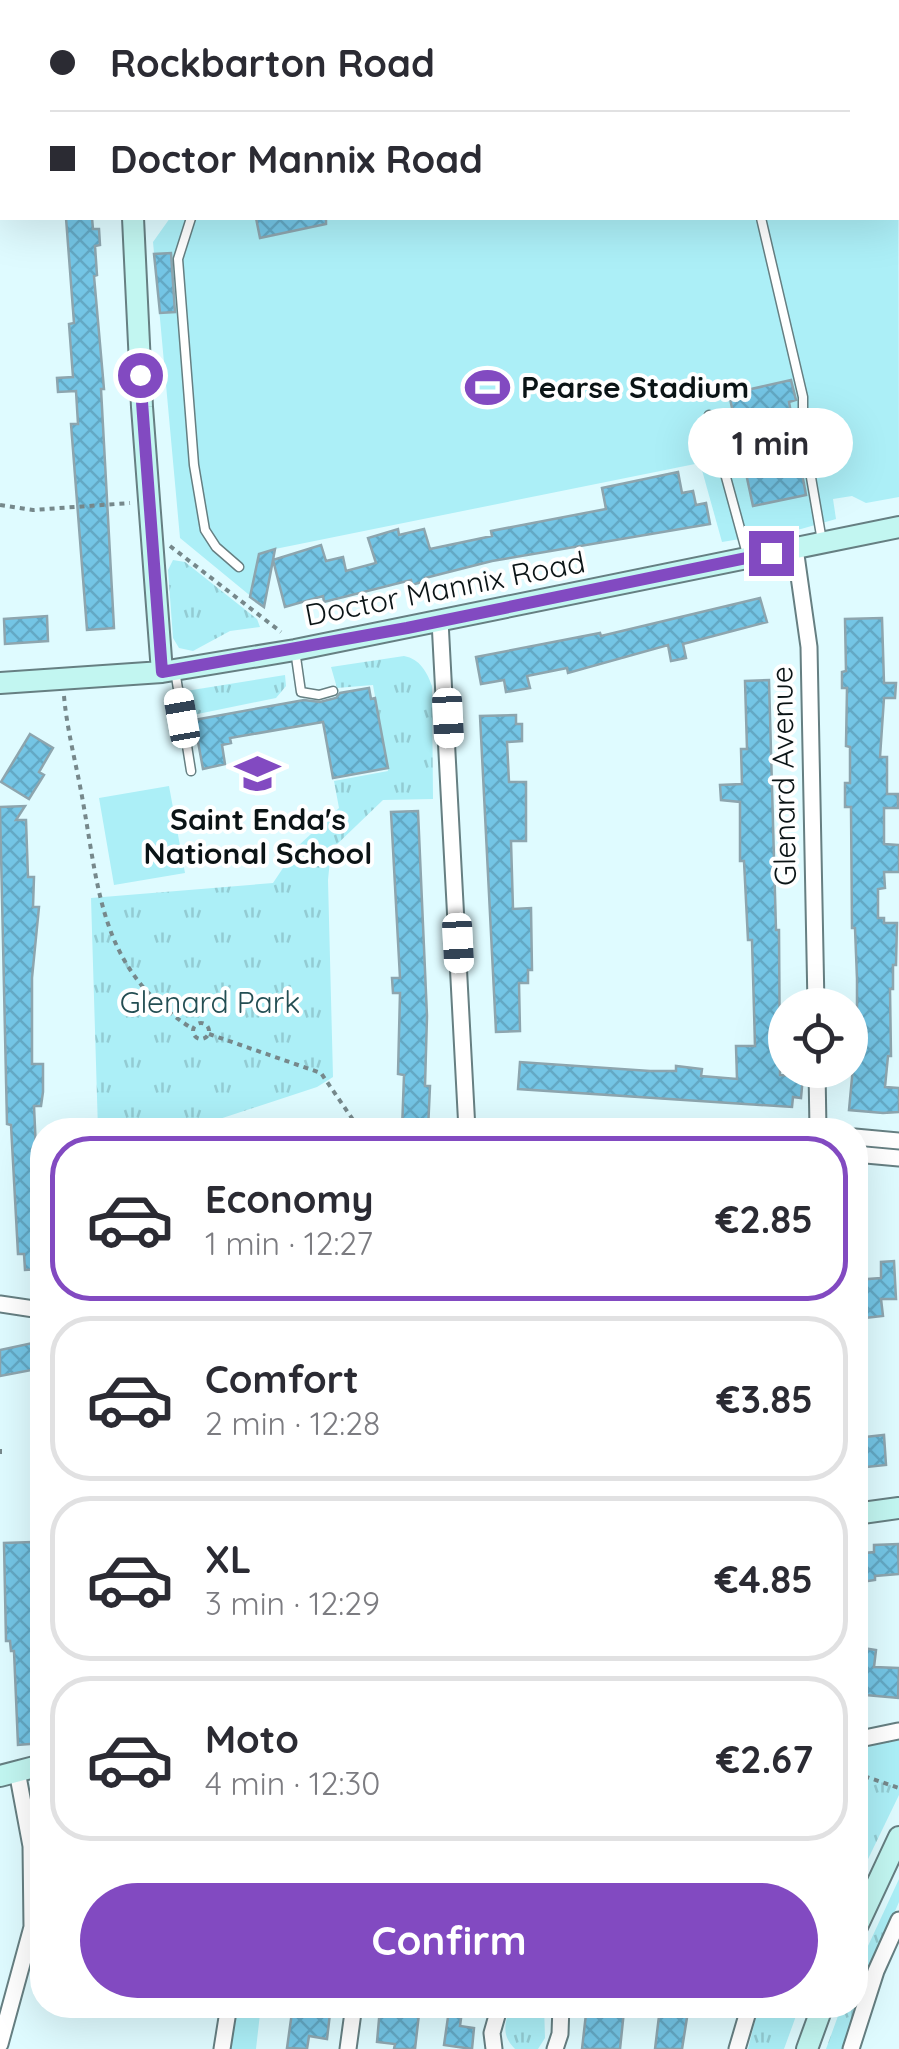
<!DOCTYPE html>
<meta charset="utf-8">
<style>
:root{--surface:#fff;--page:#f7f7f7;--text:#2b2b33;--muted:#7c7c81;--line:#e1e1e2;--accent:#824ac1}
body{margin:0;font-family:Quicksand,sans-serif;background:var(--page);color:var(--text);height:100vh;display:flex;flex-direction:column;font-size:38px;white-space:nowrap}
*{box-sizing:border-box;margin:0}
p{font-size:32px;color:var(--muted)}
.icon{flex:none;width:55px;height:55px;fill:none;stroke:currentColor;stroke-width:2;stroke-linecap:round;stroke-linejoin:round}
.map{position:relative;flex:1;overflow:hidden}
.side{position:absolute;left:30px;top:1118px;width:838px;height:900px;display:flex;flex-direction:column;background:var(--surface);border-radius:40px;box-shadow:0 10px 40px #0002}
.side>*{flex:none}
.guide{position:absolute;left:0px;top:0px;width:900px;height:220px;box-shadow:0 10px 40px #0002;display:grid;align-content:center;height:220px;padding:0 50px;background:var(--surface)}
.buttons{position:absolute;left:768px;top:988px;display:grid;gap:20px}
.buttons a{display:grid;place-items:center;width:100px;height:100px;border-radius:50%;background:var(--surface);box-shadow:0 10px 40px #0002;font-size:50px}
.end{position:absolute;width:45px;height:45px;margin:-22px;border:12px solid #824ac1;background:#fff;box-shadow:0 0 0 5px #fff}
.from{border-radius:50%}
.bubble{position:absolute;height:70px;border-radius:35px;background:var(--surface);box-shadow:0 10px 40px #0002;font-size:32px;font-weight:700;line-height:70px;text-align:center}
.car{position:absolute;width:30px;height:60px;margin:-30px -15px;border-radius:12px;box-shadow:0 0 8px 2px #0007;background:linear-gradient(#fff 24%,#345 0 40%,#fff 0 76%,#345 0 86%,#fff 0)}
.guide b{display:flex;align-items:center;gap:35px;height:95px;font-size:38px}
.guide b+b{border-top:2px solid var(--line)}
.guide i{width:25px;height:25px;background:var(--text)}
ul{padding:18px 0 0;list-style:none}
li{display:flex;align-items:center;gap:30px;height:165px;margin:0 20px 15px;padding:0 30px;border:5px solid var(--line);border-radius:40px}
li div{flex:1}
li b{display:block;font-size:38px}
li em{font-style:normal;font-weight:700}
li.current{border-color:var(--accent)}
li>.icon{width:90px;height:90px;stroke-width:1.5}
.cta{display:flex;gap:20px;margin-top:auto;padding:20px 50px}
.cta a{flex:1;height:115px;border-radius:60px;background:var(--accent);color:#fff;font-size:40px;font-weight:700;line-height:115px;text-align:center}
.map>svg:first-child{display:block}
.grass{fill:url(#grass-tufts)}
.garden{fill:#aceff7}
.building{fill:url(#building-cross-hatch);stroke:#8da5ae;stroke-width:2.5}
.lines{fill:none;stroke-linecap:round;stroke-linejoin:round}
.lane-casing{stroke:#667f82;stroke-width:11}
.street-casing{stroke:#667f82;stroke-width:19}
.secondary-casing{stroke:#667f82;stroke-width:24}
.path{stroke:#76888b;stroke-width:4;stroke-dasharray:5 5;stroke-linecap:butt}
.lane{stroke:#fff;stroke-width:8}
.street{stroke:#fff;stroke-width:15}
.secondary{stroke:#c2f6f1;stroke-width:20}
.route{stroke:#824ac1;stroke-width:12}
.labels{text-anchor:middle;stroke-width:8;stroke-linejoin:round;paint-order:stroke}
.poi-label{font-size:30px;font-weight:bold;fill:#0b1416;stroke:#fff;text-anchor:start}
.street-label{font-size:30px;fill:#0b1416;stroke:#fff}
.park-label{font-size:30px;fill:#234e53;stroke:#fff}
</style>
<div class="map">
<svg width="899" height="2049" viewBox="0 0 899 2049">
<defs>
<pattern id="grass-tufts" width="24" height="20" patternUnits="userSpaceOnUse" patternTransform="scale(2.5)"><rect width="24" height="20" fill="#aceff7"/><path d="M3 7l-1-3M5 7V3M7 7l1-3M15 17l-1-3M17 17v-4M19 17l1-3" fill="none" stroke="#93ccd3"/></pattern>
<pattern id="building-cross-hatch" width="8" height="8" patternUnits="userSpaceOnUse" patternTransform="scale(2.5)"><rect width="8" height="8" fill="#74c5e5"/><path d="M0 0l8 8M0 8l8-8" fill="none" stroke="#63a8c4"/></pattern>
</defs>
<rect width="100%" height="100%" fill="#dffbff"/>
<path class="grass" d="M173,560L185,562L257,619L260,627L230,631L193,651L179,648L173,638L168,570Z
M404,656C420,659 427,672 432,686L433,799L383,800L331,850L328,880L333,1077L317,1087L186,1130H98L91,898L273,883L297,847L339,808L334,781L388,771L373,685L337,688L331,667Z
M285,675L286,686L276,698L188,716L186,691Z
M899,1740V1795L855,1886V1749Z
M899,1879V1902L857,2000L844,2049H826L842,2005H855V1974Z
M239,2005H261L256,2049H229Z
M510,2005H544L545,2038L538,2049H515C500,2034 506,2023 510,2005Z
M759,2005H800L784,2049H748Z"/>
<path class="garden" d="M898,17L899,497L866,503L852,496L833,499L836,519L801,529L722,542L700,463L275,549L264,607L180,538L153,242L170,218H898Z
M169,786L185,873L114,885L99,798Z"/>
<path class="building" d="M66,218H92L93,229H99L100,245L95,246L97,275L94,276L104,389H101L114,628L87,630L71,424H78L76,391L58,392L57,378L73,377L69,324L74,323Z
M256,218H326V224L260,238Z
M171,253L175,312L160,313L154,254Z
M791,380L796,400L789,402L806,495L753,506L729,394Z
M678,472L682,493L693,491L696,505L706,503L710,524L492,561L425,578V581L412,585L411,580L324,602L323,596L285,607L273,560L264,607L250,597L259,554L275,549L273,560L321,545L326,561L343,557L346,571L376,563L368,538L398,529L399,535L424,529L430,549L492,536L491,531L606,509L602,488Z
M760,598L767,622L683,644L686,658L671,661L668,645L568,673L567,668L527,676L530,688L506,692L504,680L481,684L476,657L600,633L601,636Z
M47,616L48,641L5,644L4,619Z
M882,618L884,683H896L895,698H884L880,757H887V794H898V808H884V844L899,845V872H884L885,888L878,889V918H884V923H897L896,965H893V989H890L891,1056H888L885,1087L899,1088V1112L883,1113L849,1110L854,1056H851V1036L857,1037V979L855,928H852L851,807H845V783H850V747L846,746L847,688H842V672L846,671L845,619Z
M769,680L776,930H779L780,1075L803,1076L801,1098L793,1097L792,1107L518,1089L520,1062L650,1071H676V1066L702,1069L701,1076L737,1079L736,1046H755L752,940H748L744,861H740V802L721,800L720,785L742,784L741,749H747L745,681Z
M369,688L371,699L375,698L388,768L333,778L323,722L230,738L231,743L222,745L225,764L203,769L194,720L304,700L320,702L336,698L340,693Z
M516,715V724H522V741L507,742L509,782H526V841H511L513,909L531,908L532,970H528V983H519L520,1031L496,1032L480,716Z
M30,734L53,748L39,772L44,775L29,799L1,782Z
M25,806L16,820H26L28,877H34L33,907H39L32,978V1064H43V1092L41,1106H34L38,1193H41L42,1207V1269L25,1270L24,1254H18L11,1125L7,1124L0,807Z
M418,811L427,1016L425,1086H430L428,1130H402L404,1075L398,1074L400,993H393L392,978H400L391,812Z
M894,1261L896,1299H881L883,1316L855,1319V1280L881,1278V1262Z
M42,1341V1368L0,1376V1350Z
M884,1435L886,1465L856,1468L855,1438Z
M32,1542L37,1659H41L42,1689V1743L18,1745L14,1651H11L10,1641H6L4,1543Z
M898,1544L899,1574L875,1576V1580L855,1583V1554L874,1552V1545Z
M863,1648L876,1650L874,1667L899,1668L898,1698L855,1694V1672L860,1671Z
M293,2005H331L327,2039L309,2036L307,2049L287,2048Z
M401,2005H420L415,2049H394L395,2044L377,2042L380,2008L400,2010Z
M587,2005H617L616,2011H624L620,2049H582Z
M673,2005H689L682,2049H655L659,2016L671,2017Z
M449,2010L462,2011L460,2026L474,2028L472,2049L444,2045Z"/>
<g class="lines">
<defs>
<path id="lane" d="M191,218L178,259L194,465L205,530L216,547L239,567
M761,218L803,397V431L822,541
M709,415L747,554
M295,650L301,692L319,695L333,691
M175,670L191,771"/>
<path id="street" d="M293,0L294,2
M623,0V2
M386,2L388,0
M898,3H899
M795,548L809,647L816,1005
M440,621L467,1130
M817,1070L818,1130
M855,1137L899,1141
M855,1154L899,1158
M0,1304L34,1309L42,1307
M855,1740L898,1731
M0,2044L32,1927L31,1846L17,1771
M222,2049L229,2005
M348,2049L354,2005
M494,2049L492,2033L500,2005
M555,2049L560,2034L561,2005
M737,2049L750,2005
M851,2049L876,1971L899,1920"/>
<path id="secondary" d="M119,0V2
M133,218L142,407L162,672
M0,683L162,672L295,650L899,527
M855,1514L899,1508
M0,1776L42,1765
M855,1931L899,1837
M807,2049L823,2005"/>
</defs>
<use href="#lane" class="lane-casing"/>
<use href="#street" class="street-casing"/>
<use href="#secondary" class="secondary-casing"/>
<path class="path" d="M0,505L33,510L130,503
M170,546L281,632
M64,696C67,731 77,767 83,802C100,898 102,972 193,1029
M193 1031a8 8 0 1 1 16 0a8 8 0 1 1-16 0Z
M209,1034L321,1073L360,1130
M0,1449V1459
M855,1773L899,1788"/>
<use href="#lane" class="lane"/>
<use href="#street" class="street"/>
<use href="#secondary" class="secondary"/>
</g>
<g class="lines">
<path class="route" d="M140,375L162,672L407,628L771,553"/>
</g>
<defs>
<symbol id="stadium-bare" viewBox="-9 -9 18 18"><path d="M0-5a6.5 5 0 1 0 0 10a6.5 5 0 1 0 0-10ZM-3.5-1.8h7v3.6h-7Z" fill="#824ac1" stroke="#fff" stroke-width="2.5" paint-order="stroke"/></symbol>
<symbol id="school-bare" viewBox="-9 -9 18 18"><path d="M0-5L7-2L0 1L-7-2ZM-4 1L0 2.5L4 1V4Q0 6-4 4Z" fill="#824ac1" stroke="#fff" stroke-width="2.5" paint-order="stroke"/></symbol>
</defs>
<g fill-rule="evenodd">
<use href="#stadium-bare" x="456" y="356" width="63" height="63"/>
<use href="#school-bare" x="226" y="742" width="63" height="63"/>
</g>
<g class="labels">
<g class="poi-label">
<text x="521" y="398">Pearse Stadium</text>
<text x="258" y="830" text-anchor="middle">Saint Enda's<tspan x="258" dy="34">National School</tspan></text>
</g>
<g class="street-label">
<text transform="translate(445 589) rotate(-11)" y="10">Doctor Mannix Road</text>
<text transform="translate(784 776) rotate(-91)" y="10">Glenard Avenue</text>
</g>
<g class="park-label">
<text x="210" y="1013">Glenard Park</text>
</g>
</g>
</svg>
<div class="buttons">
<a><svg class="icon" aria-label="locate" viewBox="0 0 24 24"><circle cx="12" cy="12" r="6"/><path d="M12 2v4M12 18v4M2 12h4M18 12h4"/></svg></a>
</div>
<i class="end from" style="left:140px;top:375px"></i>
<i class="end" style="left:771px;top:553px"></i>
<div class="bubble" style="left:688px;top:408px;width:165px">1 min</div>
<i class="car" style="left:182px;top:718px;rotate:350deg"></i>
<i class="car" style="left:448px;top:718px;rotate:177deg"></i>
<i class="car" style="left:458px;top:943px;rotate:177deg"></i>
<div class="guide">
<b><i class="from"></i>Rockbarton Road</b>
<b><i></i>Doctor Mannix Road</b>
</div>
<section class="side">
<ul>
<li class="current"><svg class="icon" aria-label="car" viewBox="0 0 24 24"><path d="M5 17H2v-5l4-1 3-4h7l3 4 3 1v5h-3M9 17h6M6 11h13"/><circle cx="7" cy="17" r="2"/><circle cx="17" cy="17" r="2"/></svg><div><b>Economy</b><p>1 min · 12:27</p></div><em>€2.85</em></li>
<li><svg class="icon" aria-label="car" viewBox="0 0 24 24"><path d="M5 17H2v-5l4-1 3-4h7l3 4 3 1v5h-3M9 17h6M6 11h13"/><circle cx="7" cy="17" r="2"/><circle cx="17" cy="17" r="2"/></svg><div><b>Comfort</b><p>2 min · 12:28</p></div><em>€3.85</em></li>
<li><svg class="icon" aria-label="car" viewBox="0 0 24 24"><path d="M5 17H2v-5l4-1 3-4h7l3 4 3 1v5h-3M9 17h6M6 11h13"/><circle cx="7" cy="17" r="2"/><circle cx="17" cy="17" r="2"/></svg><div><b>XL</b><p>3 min · 12:29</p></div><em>€4.85</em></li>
<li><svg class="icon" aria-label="car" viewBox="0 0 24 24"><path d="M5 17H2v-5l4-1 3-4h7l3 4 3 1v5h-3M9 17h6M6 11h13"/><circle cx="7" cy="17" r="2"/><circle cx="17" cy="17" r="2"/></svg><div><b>Moto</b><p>4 min · 12:30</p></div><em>€2.67</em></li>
</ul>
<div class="cta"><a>Confirm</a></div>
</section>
</div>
